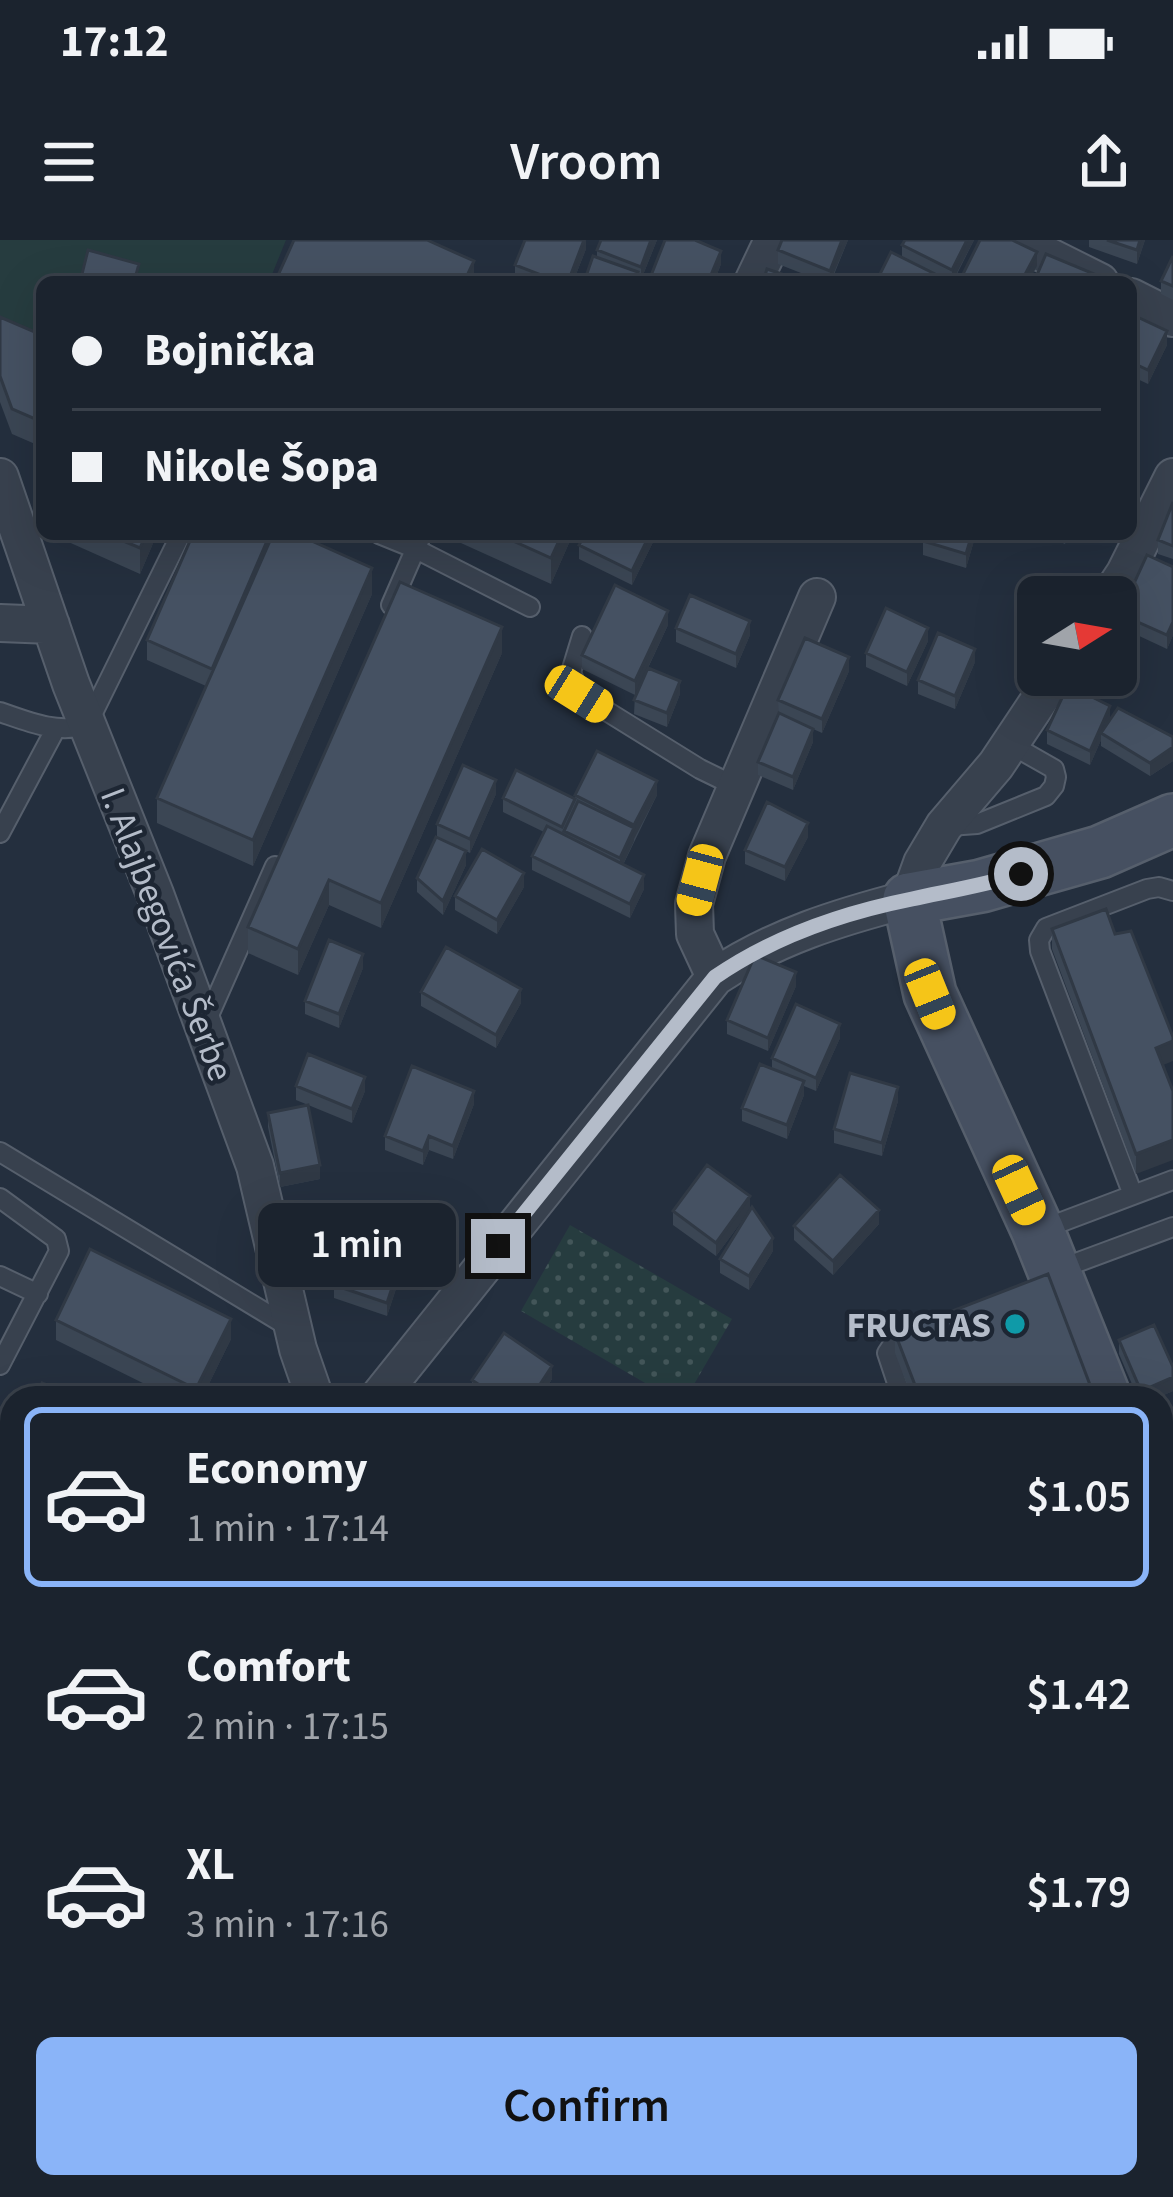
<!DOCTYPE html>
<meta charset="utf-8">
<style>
:root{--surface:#1b232e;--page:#282f3a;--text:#f1f3f6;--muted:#a0a4aa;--line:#39404a;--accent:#8ab4f8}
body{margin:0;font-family:"Source Sans 3",sans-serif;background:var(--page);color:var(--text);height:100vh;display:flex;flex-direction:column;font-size:45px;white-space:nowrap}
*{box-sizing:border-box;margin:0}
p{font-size:39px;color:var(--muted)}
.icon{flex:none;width:66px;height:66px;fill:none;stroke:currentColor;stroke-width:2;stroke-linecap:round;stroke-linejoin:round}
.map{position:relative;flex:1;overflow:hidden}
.details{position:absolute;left:0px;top:1146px;width:1173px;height:813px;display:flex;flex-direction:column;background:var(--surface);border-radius:36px 36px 0 0;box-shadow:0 12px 48px #0002,0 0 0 3px var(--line)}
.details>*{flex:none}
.guide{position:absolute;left:36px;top:36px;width:1101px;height:264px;border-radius:18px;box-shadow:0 12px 48px #0002,0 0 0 3px var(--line);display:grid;align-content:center;height:264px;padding:0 36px;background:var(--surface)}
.needle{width:78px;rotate:79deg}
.buttons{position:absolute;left:1017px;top:336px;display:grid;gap:24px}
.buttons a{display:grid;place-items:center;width:120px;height:120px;border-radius:18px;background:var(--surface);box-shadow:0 12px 48px #0002,0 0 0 3px var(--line);font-size:60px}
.end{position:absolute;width:54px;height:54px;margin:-27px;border:15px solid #b4bcc9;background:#111;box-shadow:0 0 0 6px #111}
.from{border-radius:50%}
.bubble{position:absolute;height:84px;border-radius:18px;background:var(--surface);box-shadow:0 12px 48px #0002,0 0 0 3px var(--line);font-size:39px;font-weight:600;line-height:84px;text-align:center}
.car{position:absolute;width:36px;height:72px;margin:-36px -18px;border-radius:15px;box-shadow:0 0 9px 3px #0007;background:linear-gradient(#f5c518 24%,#345 0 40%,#f5c518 0 76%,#345 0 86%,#f5c518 0)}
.guide b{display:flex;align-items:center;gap:42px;height:114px;font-size:45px}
.guide b+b{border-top:3px solid var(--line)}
.guide i{width:30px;height:30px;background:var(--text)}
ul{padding:21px 0 0;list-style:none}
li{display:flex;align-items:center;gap:36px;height:180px;margin:0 24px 18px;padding:0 12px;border:6px solid transparent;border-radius:18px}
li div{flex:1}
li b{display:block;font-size:45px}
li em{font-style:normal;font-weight:600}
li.active{border-color:var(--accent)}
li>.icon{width:108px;height:108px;stroke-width:1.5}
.action{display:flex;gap:24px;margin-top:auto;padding:24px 36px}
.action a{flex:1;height:138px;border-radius:18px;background:var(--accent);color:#111;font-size:48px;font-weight:600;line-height:138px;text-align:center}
.status{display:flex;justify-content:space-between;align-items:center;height:84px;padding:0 60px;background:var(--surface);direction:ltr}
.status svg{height:33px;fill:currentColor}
header{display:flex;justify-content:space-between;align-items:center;height:156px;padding:0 36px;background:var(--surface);font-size:54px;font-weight:600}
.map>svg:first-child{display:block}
.green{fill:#263c3f}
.park{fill:url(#park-dots)}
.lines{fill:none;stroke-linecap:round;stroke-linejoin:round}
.service-casing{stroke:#565f6c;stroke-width:22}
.minor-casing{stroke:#565f6c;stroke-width:40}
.secondary-casing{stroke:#565f6c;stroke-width:56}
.service{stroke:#38414e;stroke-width:18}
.minor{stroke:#38414e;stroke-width:36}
.secondary{stroke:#465061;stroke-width:51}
.wall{fill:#3b4654}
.shaded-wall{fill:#303945}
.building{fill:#455162;stroke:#303945;stroke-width:3}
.route{stroke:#b4bcc9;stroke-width:15}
.culture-dot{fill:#0f9aa8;stroke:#1d2633;stroke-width:4.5}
.labels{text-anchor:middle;stroke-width:9;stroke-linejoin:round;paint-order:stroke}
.street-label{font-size:36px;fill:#b4bcc9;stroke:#1d2633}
.poi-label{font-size:36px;font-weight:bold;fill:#b4bcc9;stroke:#1d2633;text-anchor:end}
</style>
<div class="status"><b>17:12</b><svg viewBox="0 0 49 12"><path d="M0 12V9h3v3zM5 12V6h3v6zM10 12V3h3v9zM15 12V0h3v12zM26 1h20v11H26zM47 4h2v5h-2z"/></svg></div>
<header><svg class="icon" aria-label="menu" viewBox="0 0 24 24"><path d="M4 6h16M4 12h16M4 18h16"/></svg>Vroom<svg class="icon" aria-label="share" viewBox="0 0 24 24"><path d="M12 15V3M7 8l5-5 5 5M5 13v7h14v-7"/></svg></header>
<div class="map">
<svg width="1173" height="1957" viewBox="0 0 1173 1957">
<defs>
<pattern id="park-dots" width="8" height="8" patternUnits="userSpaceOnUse" patternTransform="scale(3)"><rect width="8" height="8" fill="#263c3f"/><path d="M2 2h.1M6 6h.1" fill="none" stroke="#435659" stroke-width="1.8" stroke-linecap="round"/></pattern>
</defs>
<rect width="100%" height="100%" fill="#242f3e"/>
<path class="green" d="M0,0H286L269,42H42V105L0,90Z
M1161,1390L1173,1420V1546L1161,1550Z"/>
<path class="park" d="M570,985L732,1079L686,1158H671L521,1071Z"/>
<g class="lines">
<defs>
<path id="service" d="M379,294L416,309L530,367
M391,365L422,294
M582,396L571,432L579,454L700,529L737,547
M0,472C29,482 57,494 87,485L181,294
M949,586L977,584L1046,556L1054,546L1056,537L1054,529L1010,504
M0,593L56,488
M206,782L275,626
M0,912L289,1087
M1133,955L1040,711L1039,700L1046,688L1147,649L1159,647L1173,651
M0,958L56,999L59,1011L0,1125
M1043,989L1173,940
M1057,1030L1173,987
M0,1036L38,1054
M902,1158L887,1113L891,1107L913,1097
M1161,1213L1173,1207
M0,1731L12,1736
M0,1799L12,1805"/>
<path id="minor" d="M1016,0L1100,42
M753,42L773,0
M1131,57L1173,78
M0,237L71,444L155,654L255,926L298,1109L315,1158
M1109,357L1125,333L1173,237
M0,383L51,385
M715,737L695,694L694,664L707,616L817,357
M378,1158L715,737C774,697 840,677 909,659L922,623L944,586L996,525L1056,435
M0,1235L12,1241
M140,1957L142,1947
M970,1957L971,1947
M1128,1957L1130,1947"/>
<path id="secondary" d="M1105,1158L1038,991L930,754L909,659L981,646L1100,612L1173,580
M1161,1299L1173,1329"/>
</defs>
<use href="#service" class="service-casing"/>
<use href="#minor" class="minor-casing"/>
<use href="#secondary" class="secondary-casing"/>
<use href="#service" class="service"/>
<use href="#minor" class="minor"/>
<use href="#secondary" class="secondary"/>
</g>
<path class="wall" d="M586,0V9L573,42H524L515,39V25Z
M601,0H657L641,40L638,39V42L597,17V10Z
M848,0L831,42H824L778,24V10Z
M905,0H974L953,42L943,39V42L902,18V5Z
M1089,0H1145L1137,24L1089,7Z
M1173,16V60L1161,54V41Z
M721,24L714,42H652V33Z
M1037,26L1028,42H963V34Z
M1131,74L1167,105L1148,144L1131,136Z
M0,77L42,95V207L12,194L0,162Z
M1173,262V319L1158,314V300Z
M64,294H157L140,334L64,300Z
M441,294H573L551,344Z
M585,294H657L632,345L579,319V305Z
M976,294L966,328L923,315V301Z
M1042,294H1069L1065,304Z
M1173,327V395L1167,409L1120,387V374Z
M372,354L253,626L157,583V558L206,446L147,420V400Z
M668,385L648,428L680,454L667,487L634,474L635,455L582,429V415Z
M676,388L750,395L736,428L676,402Z
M928,401L907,446L866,427V413Z
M502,413L381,688L329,665L298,735L248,713V687Z
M975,422L955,469L918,454V440Z
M849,431L822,493L811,488L813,502L793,550L758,535V522L779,474L778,460Z
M1110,479L1173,497V521L1150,536L1101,506V500L1090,525L1047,504V490Z
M496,554L470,613L447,602L466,625L443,675L417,652V638L437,597V584Z
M575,555H657L623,625L644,649L630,678L532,630V616L544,592L503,572V558L575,559Z
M808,597L785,641L745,624V610Z
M524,647L497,694L455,670V656Z
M1052,689L1163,825L1136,934L1052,709Z
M363,728L339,788L305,774V761Z
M796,746L768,811L727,794V780Z
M421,752L521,763L496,808L421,766Z
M840,798L816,851L804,846V855L787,899L742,881V868L772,829V818Z
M296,846L365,851L352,883L296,860Z
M898,861L882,916L834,903V889Z
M474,864L453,919L429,910L423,925L385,910V896Z
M268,873L320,939L280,947L268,887Z
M750,970L716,1016L673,985V971Z
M285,982L322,1032V1046L292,1049Z
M879,984L833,1035L794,1000V986Z
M773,1011L749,1050L720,1033V1019Z
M404,1025L387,1076L334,1058V1045Z
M56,1080L231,1099L202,1158H173L56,1100Z
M895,1093L1095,1158H912L895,1113Z
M1119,1100L1173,1151L1157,1158H1138L1119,1114Z
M552,1139L540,1158H479L472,1154V1140Z
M12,1269V1336L0,1331V1272Z
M0,1413L12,1418V1716L0,1710Z
M1173,1805V1957H1141V1947H1161L1166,1897L1172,1875L1170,1873L1172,1847L1168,1846V1826Z
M0,1863L12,1871L11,1917L0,1910Z
M773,1947H817L815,1957H791L773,1952Z
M860,1947H953L951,1957H907Z"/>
<path class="shaded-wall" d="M584,0H586V9L573,42H568Z
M651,0H657L641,40V27Z
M842,0H848L830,42V31Z
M967,0H974L952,42V30Z
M1140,0H1145L1137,24V10Z
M721,11V24L714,42H708Z
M1037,12V26L1028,42H1021Z
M474,21V42H464Z
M1167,91V105L1148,144V130Z
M146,294H157L140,334V308Z
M270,294H273L212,448V429Z
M562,294H573L551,344V318Z
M650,294H657L632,345V331Z
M972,294H976L966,328V314Z
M372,328V354L253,626V600Z
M668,371V385L635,455V441Z
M750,381V395L736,428V414Z
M1173,382V395L1167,409V395Z
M502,387V413L381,688V663Z
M928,388V401L907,446V432Z
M975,409V422L955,469V456Z
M849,417V431L822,493V479Z
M680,441V454L667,487V473Z
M1110,466V480L1101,493V500L1090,525V511Z
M813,489V502L793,550V537Z
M1173,507V521L1150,536V523Z
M496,540V554L470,613V599Z
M657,541V555L634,599V585Z
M808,583V597L785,641V627Z
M634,588V601L620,631V618Z
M466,611V625L443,675V661Z
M524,633V647L497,694V680Z
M644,635V649L630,678V664Z
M329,640V665L298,735V709Z
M363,714V728L339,788V774Z
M796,732V746L768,811V798Z
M521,749V763L496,808V795Z
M840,784V798L816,851V838Z
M1173,801V821L1156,828V808Z
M365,837V851L352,883V869Z
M804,841V855L787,899V885Z
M898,847V861L882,916V903Z
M474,851V864L453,919V906Z
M429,896V910L423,925V911Z
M1173,900V920L1136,934V914Z
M320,925V939L280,947V933Z
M750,956V970L716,1016V1003Z
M879,970V984L833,1035V1021Z
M773,998V1011L749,1050V1036Z
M404,1011V1025L387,1076V1063Z
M231,1079V1099L202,1158H196V1149Z
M552,1126V1139L540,1158H531Z
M1173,1137V1151L1157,1158H1141V1151Z"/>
<path class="building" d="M294,0H427L474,21L464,42H275Z
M525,0H584L568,42H559L515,25Z
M601,0H651L641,27L597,10Z
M665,0H695L721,11L708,42H673L652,33Z
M782,0H842L830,31L778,10Z
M905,0H967L952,30L902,5Z
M980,0H1012L1037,12L1021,42H979L963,34Z
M1107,0H1140L1137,10Z
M88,10L139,24L134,42H80Z
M891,12L943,38L942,42H876Z
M1046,14L1099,36L1097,42H1034Z
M593,16L638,32L634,42H584Z
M1173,16V46L1161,41Z
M767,29L805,42H763Z
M1131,74L1167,91L1148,130L1131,122Z
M0,77L42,95V182L12,169L0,136Z
M1173,262V306L1158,300Z
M107,294H146L140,308Z
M193,294H270L212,429L147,400Z
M273,294H296L372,328L253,600L157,558Z
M498,294H562L551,318Z
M585,294H650L632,331L579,305Z
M925,294H972L966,314L923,301Z
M1147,315L1173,327V382L1167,395L1120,374Z
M400,342L502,387L381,663L329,640L298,709L248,687Z
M615,345L668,371L635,441L582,415Z
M690,355L750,381L736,414L676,388Z
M886,368L928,388L907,432L866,413Z
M938,393L975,409L955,456L918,440Z
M805,398L849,417L822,479L778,460Z
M648,428L680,441L667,473L634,460Z
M1068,445L1110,466L1090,511L1047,490Z
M1118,468L1173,497V507L1150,523L1101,493Z
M779,473L813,489L793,537L758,522Z
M597,511L657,541L634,585L575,555Z
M463,525L496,540L470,599L437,584Z
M516,530L575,559L562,587L503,558Z
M578,561L634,588L620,618L564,591Z
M767,562L808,583L785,627L745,610Z
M547,586L644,635L630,664L532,616Z
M436,597L466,611L443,661L417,638Z
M482,609L524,633L497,680L455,656Z
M1106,669L1115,694L1131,691L1173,797V801L1156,808L1173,851V900L1136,914L1052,689Z
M329,700L363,714L339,774L305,761Z
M446,707L521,749L496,795L421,752Z
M755,715L796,732L768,798L727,780Z
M796,764L840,784L816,838L772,818Z
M308,814L365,837L352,869L296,846Z
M760,824L804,841L787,885L742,868Z
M412,826L474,851L453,906L429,896L423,911L385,896Z
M850,833L898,847L882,903L834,889Z
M308,865L320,925L280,933L268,873Z
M707,925L750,956L716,1003L673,971Z
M840,935L879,970L833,1021L794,986Z
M752,967L773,998L749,1036L720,1019Z
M315,978L322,1032L292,1036L285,982Z
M352,993L404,1011L387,1063L334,1045Z
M90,1009L231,1079L196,1149L56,1080Z
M1048,1034L1095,1158H920L895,1093Z
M1154,1085L1173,1127V1137L1141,1151L1119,1100Z
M504,1093L552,1126L531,1158H499L472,1140Z
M42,1143L78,1158H35Z
M3,1265L12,1269V1322L0,1317V1272Z
M0,1413L12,1418V1690L0,1684Z
M1173,1805V1827L1168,1826Z
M0,1863L12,1871L11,1904L0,1897Z
M1173,1870V1957H1149L1151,1947H1161V1896L1166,1897Z
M164,1947H214L213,1957H162Z
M248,1947H401L413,1957H257L246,1949Z
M509,1947H612L624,1957H501Z
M1018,1947H1084L1082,1957H1016Z
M908,1952L935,1957H907Z"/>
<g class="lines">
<path class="route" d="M498,1006L715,737C773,697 842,673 912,659C949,651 985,645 1021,634"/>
</g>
<circle class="culture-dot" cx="1015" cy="1084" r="12"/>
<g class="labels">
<g class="street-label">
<text transform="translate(168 694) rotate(69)" y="13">I. Alajbegovića Šerbe</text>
</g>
<g class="poi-label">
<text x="991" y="1097">FRUCTAS</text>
</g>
</g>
</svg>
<div class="buttons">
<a><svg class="needle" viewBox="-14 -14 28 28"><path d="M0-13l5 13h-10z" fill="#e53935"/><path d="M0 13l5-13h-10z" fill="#a0a4aa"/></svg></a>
</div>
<i class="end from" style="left:1021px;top:634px"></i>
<i class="end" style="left:498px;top:1006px"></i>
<div class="bubble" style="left:258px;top:963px;width:198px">1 min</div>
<i class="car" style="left:579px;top:454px;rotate:122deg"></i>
<i class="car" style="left:700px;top:640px;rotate:195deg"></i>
<i class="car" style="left:930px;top:754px;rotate:158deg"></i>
<i class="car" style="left:1019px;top:950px;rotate:155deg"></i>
<div class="guide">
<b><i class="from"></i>Bojnička</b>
<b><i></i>Nikole Šopa</b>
</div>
<section class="details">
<ul>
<li class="active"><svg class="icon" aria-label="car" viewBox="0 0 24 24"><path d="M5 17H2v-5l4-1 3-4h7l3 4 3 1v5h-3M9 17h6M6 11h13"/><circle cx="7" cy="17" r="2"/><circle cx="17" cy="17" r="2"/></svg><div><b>Economy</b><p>1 min · 17:14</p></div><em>$1.05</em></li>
<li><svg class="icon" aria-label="car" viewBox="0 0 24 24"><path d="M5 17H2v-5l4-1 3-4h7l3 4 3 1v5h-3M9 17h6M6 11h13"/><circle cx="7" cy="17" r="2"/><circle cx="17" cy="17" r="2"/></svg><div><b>Comfort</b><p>2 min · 17:15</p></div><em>$1.42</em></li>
<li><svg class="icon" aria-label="car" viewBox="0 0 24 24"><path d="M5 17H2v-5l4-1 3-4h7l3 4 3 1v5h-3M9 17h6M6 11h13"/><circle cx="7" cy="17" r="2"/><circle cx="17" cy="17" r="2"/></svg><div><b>XL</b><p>3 min · 17:16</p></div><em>$1.79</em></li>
</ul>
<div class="action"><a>Confirm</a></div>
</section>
</div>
